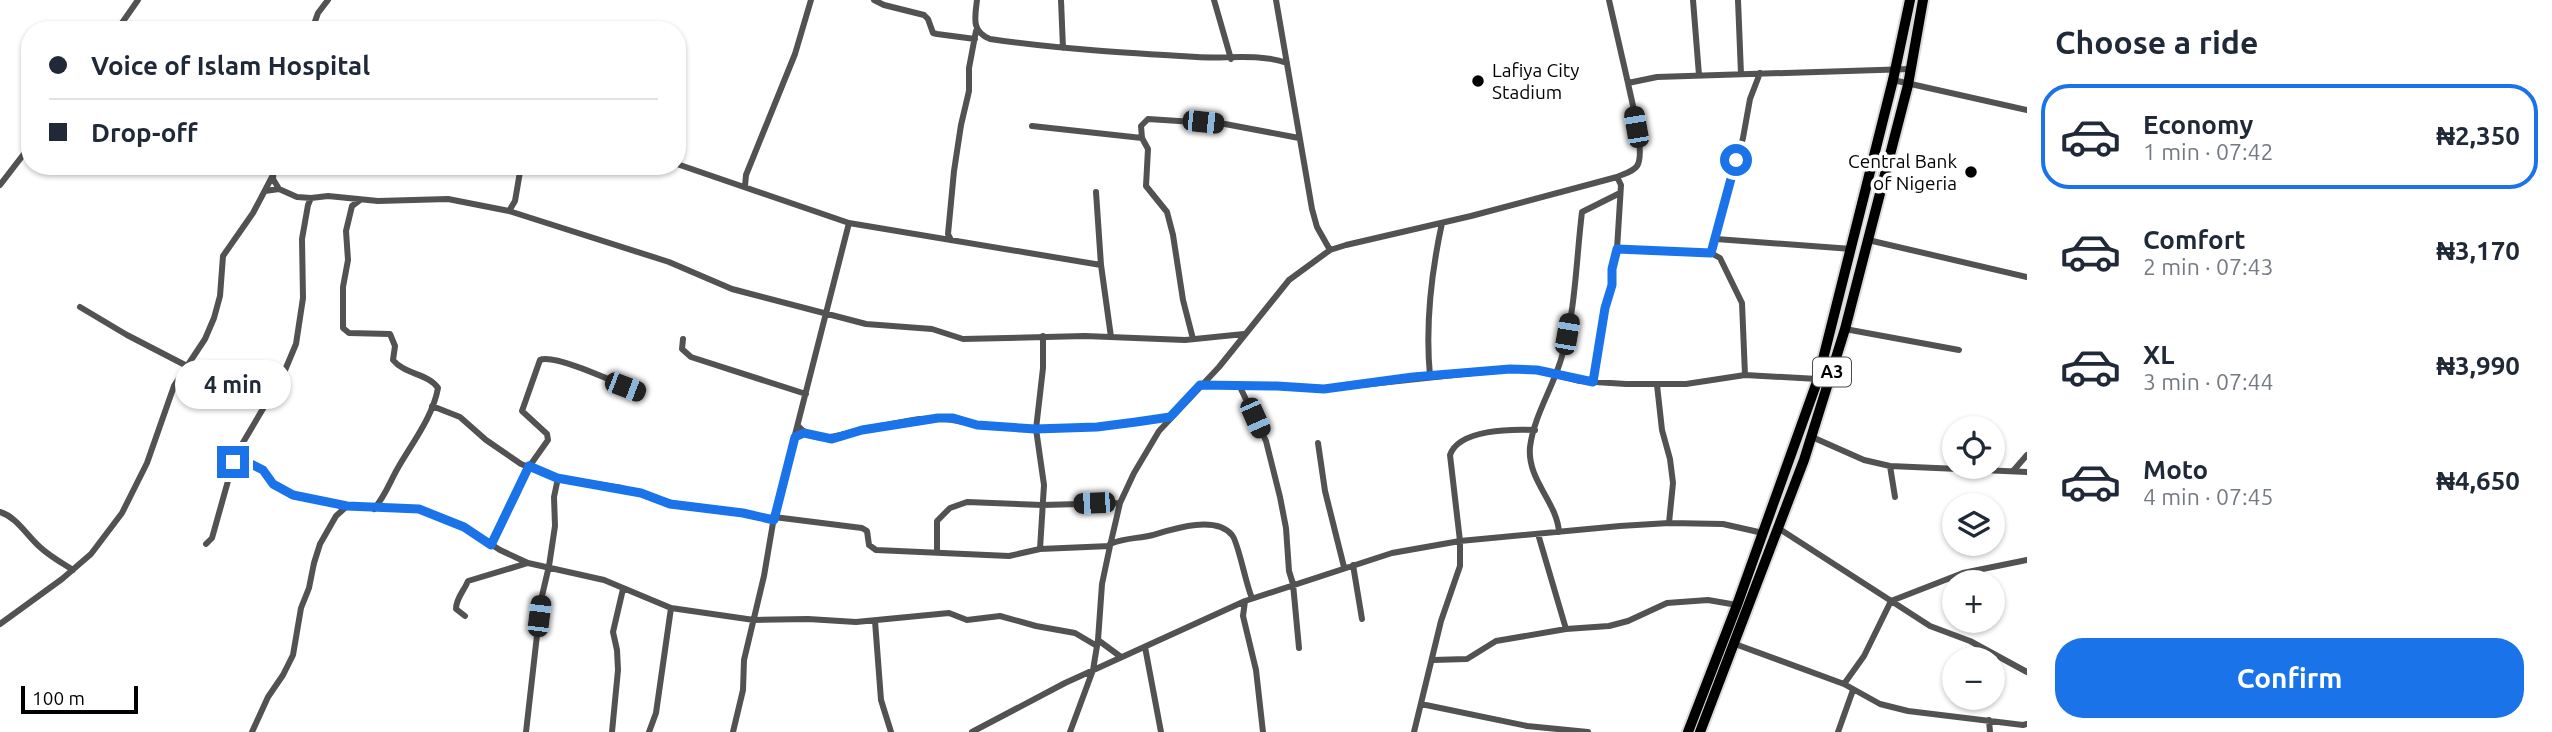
<!DOCTYPE html>
<meta charset="utf-8">
<style>
:root{--surface:#fff;--page:#f2f2f3;--text:#1f2937;--muted:#747a83;--line:#e0e1e3;--accent:#1a73e8}
body{margin:0;font-family:Ubuntu,sans-serif;background:var(--page);color:var(--text);height:100vh;display:flex;flex-direction:column;font-size:26px;white-space:nowrap}
*{box-sizing:border-box;margin:0}
p{font-size:23px;color:var(--muted)}
.icon{flex:none;width:38px;height:38px;fill:none;stroke:currentColor;stroke-width:2;stroke-linecap:round;stroke-linejoin:round}
.map{position:relative;flex:1;overflow:hidden}
.sheet{display:flex;flex-direction:column;background:var(--surface);width:525px}
.sheet>*{flex:none}
.top-card{position:absolute;left:21px;top:21px;width:665px;height:154px;border-radius:28px;box-shadow:0 2px 5px #0004;display:grid;align-content:center;height:154px;padding:0 28px;background:var(--surface)}
.tools{position:absolute;left:1942px;top:416px;display:grid;gap:14px}
.tools a{display:grid;place-items:center;width:63px;height:63px;border-radius:50%;background:var(--surface);box-shadow:0 2px 5px #0004;font-size:35px}
.scale{position:absolute;left:21px;bottom:18px;width:117px;box-sizing:border-box;padding-left:7px;border:4px solid #000;border-top:0;font-size:19px;line-height:24px;white-space:nowrap;color:#000;-webkit-text-stroke:5px #fff;paint-order:stroke}
.end{position:absolute;width:32px;height:32px;margin:-16px;border:9px solid #1a73e8;background:#fff;box-shadow:0 0 0 4px #fff}
.from{border-radius:50%}
.bubble{position:absolute;height:49px;border-radius:24px;background:var(--surface);box-shadow:0 2px 5px #0004;font-size:23px;font-weight:700;line-height:49px;text-align:center}
.car{position:absolute;width:21px;height:42px;margin:-21px -10px;border-radius:9px;box-shadow:0 0 5px 2px #0007;background:linear-gradient(#222 24%,#8ab4d8 0 40%,#222 0 76%,#8ab4d8 0 86%,#222 0)}
.top-card b{display:flex;align-items:center;gap:24px;height:66px;font-size:26px}
.top-card b+b{border-top:2px solid var(--line)}
.top-card i{width:18px;height:18px;background:var(--text)}
ul{padding:0;list-style:none}
li{display:flex;align-items:center;gap:21px;height:105px;margin:0 14px 10px;padding:0 14px;border:4px solid transparent;border-radius:28px}
li div{flex:1}
li b{display:block;font-size:26px}
li em{font-style:normal;font-weight:700}
li.active{border-color:var(--accent)}
li>.icon{width:63px;height:63px;stroke-width:1.5}
h2{padding:0 28px;font-size:32px;line-height:84px}
.action{display:flex;gap:14px;margin-top:auto;padding:14px 28px}
.action a{flex:1;height:80px;border-radius:28px;background:var(--accent);color:#fff;font-size:28px;font-weight:700;line-height:80px;text-align:center}
main{display:flex;flex:1;min-height:0}
.map>svg:first-child{display:block}
.lines{fill:none;stroke-linecap:round;stroke-linejoin:round}
.trunk-casing{stroke:#dbdbdb;stroke-width:14}
.minor{stroke:#525252;stroke-width:6}
.trunk{stroke:#000;stroke-width:10}
.route{stroke:#1a73e8;stroke-width:9}
.poi-dot{fill:#000;stroke:#fff;stroke-width:2.5}
.labels{text-anchor:middle;stroke-width:7;stroke-linejoin:round;paint-order:stroke}
.shield{fill:#fff;stroke:#4c4c4c;stroke-width:2}
.shield-label{font-size:18px;font-weight:bold;fill:#000}
.poi-label{font-size:19px;fill:#000;stroke:#fff;text-anchor:start}
</style>
<main>
<div class="map">
<svg width="2027" height="732" viewBox="0 0 2027 732">
<rect width="100%" height="100%" fill="#fff"/>
<g class="lines">
<defs>
<path id="trunk" d="M1688,732L1737,605L1818,379L1893,80L1910,0
M1700,732L1804,460L1845,329L1908,85L1923,0"/>
</defs>
<use href="#trunk" class="trunk-casing"/>
<path class="minor" d="M874,0L884,5L924,15L928,19L933,33L937,34L975,39
M977,0C975,17 971,32 990,39C1059,49 1128,53 1197,57C1226,59 1260,53 1287,63
M1061,0L1063,48
M1214,0L1231,59
M1276,0L1312,209L1317,227L1330,250
M1609,0L1628,83
M1693,0L1699,75
M1738,0L1741,74
M117,30L138,0
M312,30L318,13L328,0
M1893,80L2027,110
M1032,126L1142,138
M677,164L849,223L1101,265L1111,337
M274,166L273,179L279,189
M0,185L30,146
M745,186L746,175L795,54L811,0
M265,191L279,189L297,197L311,198L328,196L378,201L448,199L509,211L669,262L732,289L866,324L932,329L963,339L1085,336L1185,340L1244,334
M1096,192L1101,265
M360,200L352,206L346,231L348,260L343,287V328L349,333L390,334L395,346L393,360C405,375 428,373 438,388C433,416 413,442 399,466C390,481 386,495 374,509
M509,211L515,201L521,166
M1716,239L1852,249
M951,240L948,234L954,171L961,125L969,91V68L976,31
M1868,240L2027,277
M1617,249L1711,253L1720,258L1742,303L1745,375
M1711,253L1743,138L1750,99L1760,73
M80,307L127,335L187,366
M1845,329L1959,350
M1043,336V368L1036,429L1044,485L1040,549L1110,546
M683,339L682,349L691,357L806,394
M1193,339L1183,300L1173,235L1167,212L1146,186L1148,149L1142,138L1141,126L1148,119L1225,124L1299,138
M1430,376C1425,324 1431,274 1442,223
M1593,382L1605,308L1612,286V269L1617,249L1621,185L1617,177
M1200,385L1277,386L1324,389L1510,369L1537,370L1580,381L1626,384H1686L1745,375L1818,379
M1657,385L1662,430L1670,459L1673,483L1669,523
M1240,387L1266,441L1280,497L1286,528L1289,571L1293,584L1299,648
M432,406L460,417L486,440L521,464L557,478L622,488L682,506L743,513L774,520
M798,426C817,447 839,434 862,430C881,426 900,422 920,419C944,417 955,420 977,425C995,428 1013,427 1031,428C1077,431 1124,425 1169,417
M1812,437L1864,460L1890,466L2027,472
M1318,443L1325,491L1344,567
M235,456L263,470L273,484L293,495L347,506L419,509L464,527L500,550L528,563L604,580L671,608L754,620L808,619L856,622L949,613L967,620L1000,616L1036,626L1075,633L1097,646
M1890,466L1895,497
M2013,471L2027,455
M0,512C17,517 27,536 41,548C51,557 62,563 73,570
M774,517L862,528L867,531L869,545L876,550L1009,556L1040,549
M1778,528L1930,626L1970,641L2027,672
M1559,532C1557,502 1527,480 1530,447C1534,415 1554,386 1562,356C1576,309 1576,260 1582,212L1620,193
M1538,534L1566,629
M206,544L212,538L235,456L283,375L296,344L303,298L302,239L308,205L311,198
M1110,544C1127,537 1138,539 1153,535C1173,529 1215,515 1232,535C1238,541 1246,585 1252,598
M491,545L517,494L526,471L548,440L547,434L522,411L540,360C554,353 621,385 639,392
M937,552V521L950,508L967,502L1042,505L1120,503
M2027,560L1963,573L1891,601L1864,656L1844,684L1880,704L1908,711L2023,725L2027,724
M1353,565L1362,619
M1245,601L1243,616L1256,670L1263,732
M465,616L456,609C456,598 464,591 468,581L528,563
M875,621L881,700L891,732
M0,624L62,579L91,554L122,513L147,463L174,386L205,339L214,318L220,296L223,256L253,213L273,175
M1098,640L1121,657
M1735,644L1844,684
M1145,647L1161,732
M1433,660L1467,659L1496,641L1566,629L1609,626L1628,621L1667,603L1708,600L1737,605
M1421,704L1527,726L1588,732
M1989,720L1990,732
M252,732L268,697L283,675L293,655L301,608L309,588L314,563L320,544L336,516L347,506
M526,732L541,600L549,566L555,526L554,497L558,478
M612,732L618,670L617,650L613,632L623,589
M649,732L656,713L671,608
M733,732L743,690L744,660L764,576L774,517L849,223
M972,732L1065,683L1245,601L1392,553L1460,541L1620,526L1669,523L1723,524L1763,533
M1070,732L1093,670L1098,640L1102,584L1110,546L1120,503L1134,473L1159,431L1219,367L1289,280L1330,250L1346,245L1471,216L1617,177C1623,174 1633,172 1637,166C1646,153 1631,99 1628,83L1657,77L1910,69
M1414,732L1441,621L1460,566V541L1450,455C1459,429 1512,429 1535,430
M1838,732L1853,690"/>
<use href="#trunk" class="trunk"/>
</g>
<g class="lines">
<path class="route" d="M233,462L235,456L263,470L273,484L293,495L347,506L419,509L464,527L491,545L529,466L557,478L641,493L670,504L743,513L774,520L795,437L804,433L832,439L862,430L938,418H953L977,425L1035,429L1097,427L1136,422L1170,417L1200,385L1277,386L1324,389L1413,377L1510,369L1537,370L1593,382L1605,308L1612,285V269L1617,249L1711,253L1736,160"/>
</g>
<g class="poi-dot">
<circle cx="1478" cy="81" r="7"/>
<circle cx="1971" cy="172" r="7"/>
</g>
<g class="labels">
<rect class="shield" x="1813" y="357.5" width="38" height="29" rx="5"/>
<g class="shield-label">
<text x="1832" y="378">A3</text>
</g>
<g class="poi-label">
<text x="1492" y="77">Lafiya City<tspan x="1492" dy="22">Stadium</tspan></text>
<text x="1957" y="168" text-anchor="end">Central Bank<tspan x="1957" dy="22">of Nigeria</tspan></text>
</g>
</g>
</svg>
<div class="tools">
<a><svg class="icon" aria-label="locate" viewBox="0 0 24 24"><circle cx="12" cy="12" r="6"/><path d="M12 2v4M12 18v4M2 12h4M18 12h4"/></svg></a>
<a><svg class="icon" aria-label="layers" viewBox="0 0 24 24"><path d="M12 4l9 5-9 5-9-5zM3 14l9 5 9-5"/></svg></a>
<a>+</a>
<a>−</a>
</div>
<div class="scale">100 m</div>
<i class="end from" style="left:1736px;top:160px"></i>
<i class="end" style="left:233px;top:462px"></i>
<div class="bubble" style="left:175px;top:360px;width:116px">4 min</div>
<i class="car" style="left:1203px;top:122px;rotate:96deg"></i>
<i class="car" style="left:1636px;top:127px;rotate:350deg"></i>
<i class="car" style="left:1567px;top:334px;rotate:10deg"></i>
<i class="car" style="left:625px;top:387px;rotate:111deg"></i>
<i class="car" style="left:1255px;top:418px;rotate:156deg"></i>
<i class="car" style="left:1094px;top:503px;rotate:268deg"></i>
<i class="car" style="left:539px;top:616px;rotate:7deg"></i>
<div class="top-card">
<b><i class="from"></i>Voice of Islam Hospital</b>
<b><i></i>Drop-off</b>
</div>
</div>
<section class="sheet">
<h2>Choose a ride</h2>
<ul>
<li class="active"><svg class="icon" aria-label="car" viewBox="0 0 24 24"><path d="M5 17H2v-5l4-1 3-4h7l3 4 3 1v5h-3M9 17h6M6 11h13"/><circle cx="7" cy="17" r="2"/><circle cx="17" cy="17" r="2"/></svg><div><b>Economy</b><p>1 min · 07:42</p></div><em>₦2,350</em></li>
<li><svg class="icon" aria-label="car" viewBox="0 0 24 24"><path d="M5 17H2v-5l4-1 3-4h7l3 4 3 1v5h-3M9 17h6M6 11h13"/><circle cx="7" cy="17" r="2"/><circle cx="17" cy="17" r="2"/></svg><div><b>Comfort</b><p>2 min · 07:43</p></div><em>₦3,170</em></li>
<li><svg class="icon" aria-label="car" viewBox="0 0 24 24"><path d="M5 17H2v-5l4-1 3-4h7l3 4 3 1v5h-3M9 17h6M6 11h13"/><circle cx="7" cy="17" r="2"/><circle cx="17" cy="17" r="2"/></svg><div><b>XL</b><p>3 min · 07:44</p></div><em>₦3,990</em></li>
<li><svg class="icon" aria-label="car" viewBox="0 0 24 24"><path d="M5 17H2v-5l4-1 3-4h7l3 4 3 1v5h-3M9 17h6M6 11h13"/><circle cx="7" cy="17" r="2"/><circle cx="17" cy="17" r="2"/></svg><div><b>Moto</b><p>4 min · 07:45</p></div><em>₦4,650</em></li>
</ul>
<div class="action"><a>Confirm</a></div>
</section>
</main>
